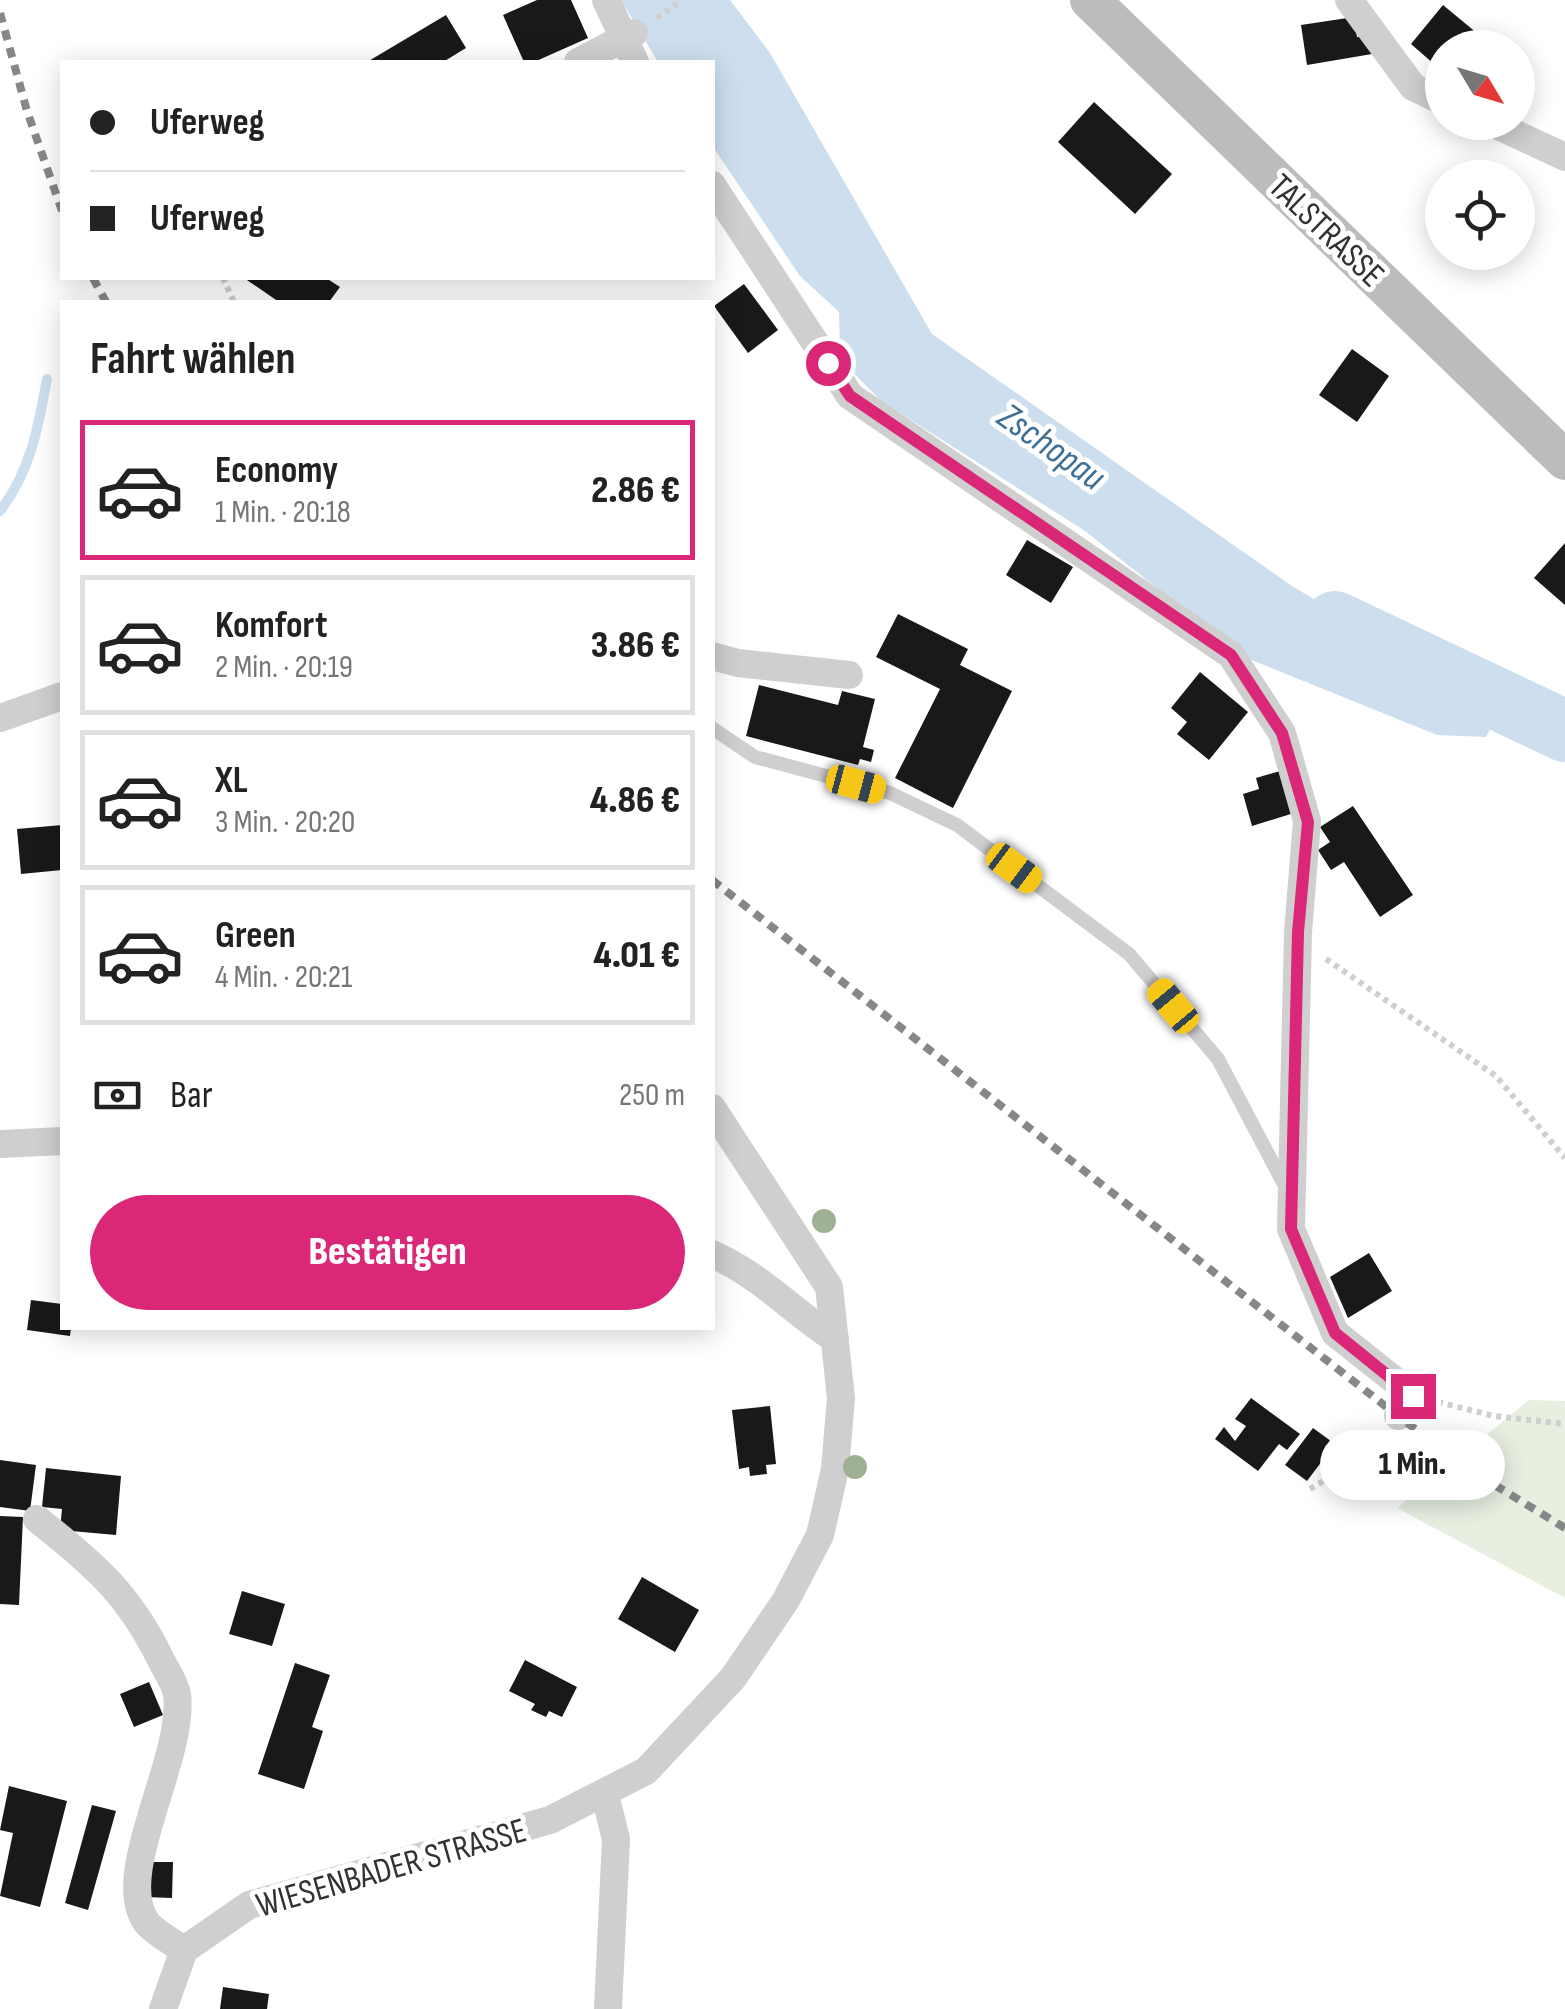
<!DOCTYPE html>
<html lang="de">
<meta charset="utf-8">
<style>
:root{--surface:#fff;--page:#f6f6f6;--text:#222;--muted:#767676;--line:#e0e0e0;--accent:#db2777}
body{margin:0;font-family:"Sofia Sans Condensed",sans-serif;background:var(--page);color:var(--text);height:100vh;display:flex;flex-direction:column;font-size:38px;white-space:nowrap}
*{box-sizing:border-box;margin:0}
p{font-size:32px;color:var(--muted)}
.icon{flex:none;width:55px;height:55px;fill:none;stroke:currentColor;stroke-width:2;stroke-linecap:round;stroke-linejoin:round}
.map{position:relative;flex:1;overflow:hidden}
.panel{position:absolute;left:60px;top:300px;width:655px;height:1030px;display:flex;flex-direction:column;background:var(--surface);border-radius:0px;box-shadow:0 5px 25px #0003}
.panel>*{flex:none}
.top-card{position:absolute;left:60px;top:60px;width:655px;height:220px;border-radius:0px;box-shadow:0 5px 25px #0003;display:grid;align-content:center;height:220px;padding:0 30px;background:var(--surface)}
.needle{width:65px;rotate:128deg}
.controls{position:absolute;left:1425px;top:30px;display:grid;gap:20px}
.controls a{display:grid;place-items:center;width:110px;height:110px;border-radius:50%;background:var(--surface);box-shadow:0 5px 25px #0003;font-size:50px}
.end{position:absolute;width:45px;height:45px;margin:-22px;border:12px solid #db2777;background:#fff;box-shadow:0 0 0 5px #fff}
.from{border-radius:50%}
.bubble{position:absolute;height:70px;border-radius:35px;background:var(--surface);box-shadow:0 5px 25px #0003;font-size:32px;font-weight:800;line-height:70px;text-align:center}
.car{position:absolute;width:30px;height:60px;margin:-30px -15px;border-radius:12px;box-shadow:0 0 8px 2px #0007;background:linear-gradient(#f5c518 24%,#345 0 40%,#f5c518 0 76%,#345 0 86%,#f5c518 0)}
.top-card b{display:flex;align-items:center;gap:35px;height:95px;font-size:38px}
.top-card b+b{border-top:2px solid var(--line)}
.top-card i{width:25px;height:25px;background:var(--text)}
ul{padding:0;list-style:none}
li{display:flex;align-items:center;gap:30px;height:140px;margin:0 20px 15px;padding:0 10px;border:5px solid var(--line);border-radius:0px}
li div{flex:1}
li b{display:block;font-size:38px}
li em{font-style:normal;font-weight:800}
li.active{border-color:var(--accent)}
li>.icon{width:90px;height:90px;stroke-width:1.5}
h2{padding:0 30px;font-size:45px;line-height:120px}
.pay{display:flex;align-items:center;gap:25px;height:110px;padding:0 30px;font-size:38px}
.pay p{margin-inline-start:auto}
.primary-button{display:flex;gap:20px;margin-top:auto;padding:20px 30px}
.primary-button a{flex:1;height:115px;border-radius:60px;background:var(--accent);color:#fff;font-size:40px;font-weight:800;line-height:115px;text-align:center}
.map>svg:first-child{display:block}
.green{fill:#e7efe1}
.water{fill:#cddfee}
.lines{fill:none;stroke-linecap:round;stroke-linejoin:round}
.stream{stroke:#cddfee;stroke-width:10}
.river{stroke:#cddfee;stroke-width:62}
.building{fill:#191919}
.path{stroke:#cfcfcf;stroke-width:6;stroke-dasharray:5 5;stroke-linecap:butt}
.service{stroke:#cfcfcf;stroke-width:14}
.minor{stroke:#cfcfcf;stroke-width:28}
.secondary{stroke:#bcbcbc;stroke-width:40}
.rail{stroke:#878787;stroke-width:8;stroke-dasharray:10 8;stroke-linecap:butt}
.tree{fill:#a0b095}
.route{stroke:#db2777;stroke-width:12}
.labels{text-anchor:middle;stroke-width:10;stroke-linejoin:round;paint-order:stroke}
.street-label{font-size:35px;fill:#323232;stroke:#fff}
.water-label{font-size:38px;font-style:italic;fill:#3d6f97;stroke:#fff}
</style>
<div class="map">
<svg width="1565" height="2009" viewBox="0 0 1565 2009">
<rect width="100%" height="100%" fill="#fff"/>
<path class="green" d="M1529,1400L1565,1401V1598L1397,1508Z"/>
<path class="water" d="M621,0H730L770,53L932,334L1292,586L1501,710L1486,737L1437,735L1244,657L1085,531L881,401L840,359L839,312L800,276L713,147L712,62H658Z"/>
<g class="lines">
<path class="stream" d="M0,511C31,470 38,428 47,379"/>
<path class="river" d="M1335,622L1565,731"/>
</g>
<path class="building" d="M537,0H571L588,38L534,62H524L503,15Z
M1443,5L1478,34L1469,44L1473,48H1442V71L1411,44Z
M446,15L466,48L443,62H367Z
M1354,17L1357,37L1369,35L1372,54L1307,65L1301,25Z
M1094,102L1172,174L1135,214L1058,142Z
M244,278H326L340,287L329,302H279Z
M744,284L778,330L748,353L714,306Z
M1352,349L1389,376L1357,422L1319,395Z
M1027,540L1073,567L1051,603L1006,575Z
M1565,543V605L1534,578Z
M898,614L968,649L960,665L1012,691L953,808L895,778L940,689L876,657Z
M1200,672L1248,712L1209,760L1177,734L1187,722L1171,708Z
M759,685L838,705L842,691L875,699L863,747L874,750L871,762L860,759L858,765L746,736Z
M1280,771L1294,813L1252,826L1243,794L1259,789L1256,778Z
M1353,806L1413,895L1380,917L1344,862L1331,870L1318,850L1330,842L1320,827Z
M62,825V870L21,874L17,829Z
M1369,1253L1392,1291L1348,1318L1330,1277Z
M31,1300L62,1304V1328H71L70,1336L27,1330Z
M1251,1398L1300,1434L1287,1450L1279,1444L1258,1471L1215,1439L1224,1427L1235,1441L1246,1426L1235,1419Z
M770,1406L776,1464L766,1465L767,1474L750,1476L749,1467L739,1469L732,1410Z
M1313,1428L1335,1444L1307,1481L1285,1465Z
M0,1460L36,1465L30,1511L0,1507Z
M46,1468L121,1476L116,1535L60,1530L62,1509L42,1507Z
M0,1516L23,1517L19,1605L0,1604Z
M642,1577L699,1610L675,1652L618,1619Z
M242,1591L285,1604L272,1646L229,1634Z
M525,1660L577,1687L562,1717L549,1711L546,1717L531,1710L535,1704L509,1691Z
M295,1663L330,1675L312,1727L323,1731L304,1789L258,1774Z
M149,1682L163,1715L134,1727L120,1694Z
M9,1786L67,1801L40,1907L0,1896L13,1833L0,1830Z
M92,1805L116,1811L88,1910L65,1903Z
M144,1862H173L172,1898L144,1897Z
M223,1987L269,1994L267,2009H220Z"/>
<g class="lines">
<path class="path" d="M657,18L682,0
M223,278L234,302
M1326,959L1496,1076L1565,1158
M1438,1402L1494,1416L1565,1424
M1310,1489L1343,1469L1380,1436"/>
<path class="service" d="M712,728L755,757L890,793L957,825L1129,954L1218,1059L1286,1188"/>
<path class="minor" d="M606,0L635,62
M1349,0L1413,87L1442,101
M578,62L634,33
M1490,122L1565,157
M712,185L850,396L1231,655L1282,733L1307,821L1298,932L1291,1229L1335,1333L1413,1395L1398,1416
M712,656L738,663L849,675
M0,718L62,696
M0,1144L62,1141
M712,1254C760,1275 792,1311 835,1339
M37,1519C94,1565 128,1592 161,1660C166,1670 175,1683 177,1694C185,1760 111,1875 147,1923C155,1933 173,1942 184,1950
M605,1795L616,1839L608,2009
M163,2009L184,1950L249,1905L550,1820L646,1771L733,1678L786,1600L820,1535L835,1469L841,1398L829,1287L712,1108"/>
<path class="secondary" d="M1090,0L1565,460"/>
<path class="rail" d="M0,13L27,111L62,211
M93,278L106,302
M712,880L1398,1416L1467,1468L1565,1528"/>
</g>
<g class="tree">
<circle cx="824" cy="1221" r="12"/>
<circle cx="855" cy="1467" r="12"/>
</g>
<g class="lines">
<path class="route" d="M828,363L850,396L1231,655L1282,733L1308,822L1298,932L1291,1229L1335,1333L1413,1396"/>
</g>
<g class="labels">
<g class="street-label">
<text transform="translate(1327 230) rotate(44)" y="12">TALSTRASSE</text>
<text transform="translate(391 1867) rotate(-16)" y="12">WIESENBADER STRASSE</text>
</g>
<g class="water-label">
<text transform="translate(1052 446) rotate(35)" y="13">Zschopau</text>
</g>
</g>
</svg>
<div class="controls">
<a><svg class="needle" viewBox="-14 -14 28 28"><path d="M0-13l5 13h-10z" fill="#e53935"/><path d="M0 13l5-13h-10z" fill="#767676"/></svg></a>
<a><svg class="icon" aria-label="locate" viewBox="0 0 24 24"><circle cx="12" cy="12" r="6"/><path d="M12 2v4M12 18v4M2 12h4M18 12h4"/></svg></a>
</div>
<i class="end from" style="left:828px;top:363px"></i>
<i class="end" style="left:1413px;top:1396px"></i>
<div class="bubble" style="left:1320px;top:1430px;width:185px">1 Min.</div>
<i class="car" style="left:856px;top:784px;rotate:105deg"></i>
<i class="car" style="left:1014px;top:868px;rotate:127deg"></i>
<i class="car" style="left:1173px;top:1006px;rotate:320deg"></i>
<div class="top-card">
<b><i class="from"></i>Uferweg</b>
<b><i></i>Uferweg</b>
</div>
<section class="panel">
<h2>Fahrt wählen</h2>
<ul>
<li class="active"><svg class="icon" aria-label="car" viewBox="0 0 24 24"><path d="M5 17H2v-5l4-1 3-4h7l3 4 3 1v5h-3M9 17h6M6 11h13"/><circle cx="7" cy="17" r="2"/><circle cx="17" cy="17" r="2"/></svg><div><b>Economy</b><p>1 Min. · 20:18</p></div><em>2.86 €</em></li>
<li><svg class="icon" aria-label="car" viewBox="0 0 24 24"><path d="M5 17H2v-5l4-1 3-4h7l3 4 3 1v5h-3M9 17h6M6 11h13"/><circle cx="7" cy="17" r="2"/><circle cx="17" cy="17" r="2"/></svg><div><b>Komfort</b><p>2 Min. · 20:19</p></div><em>3.86 €</em></li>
<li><svg class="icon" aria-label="car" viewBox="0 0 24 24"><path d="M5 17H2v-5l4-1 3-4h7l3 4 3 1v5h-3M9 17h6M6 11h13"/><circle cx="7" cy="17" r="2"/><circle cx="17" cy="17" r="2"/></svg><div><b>XL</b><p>3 Min. · 20:20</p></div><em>4.86 €</em></li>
<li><svg class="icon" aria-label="car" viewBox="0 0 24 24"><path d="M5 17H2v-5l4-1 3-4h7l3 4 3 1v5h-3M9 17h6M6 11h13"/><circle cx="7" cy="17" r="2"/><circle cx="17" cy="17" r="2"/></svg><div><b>Green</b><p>4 Min. · 20:21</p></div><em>4.01 €</em></li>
</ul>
<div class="pay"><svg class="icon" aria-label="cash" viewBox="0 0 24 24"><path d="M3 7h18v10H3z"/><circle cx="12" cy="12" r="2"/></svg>Bar<p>250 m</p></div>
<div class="primary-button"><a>Bestätigen</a></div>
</section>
</div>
